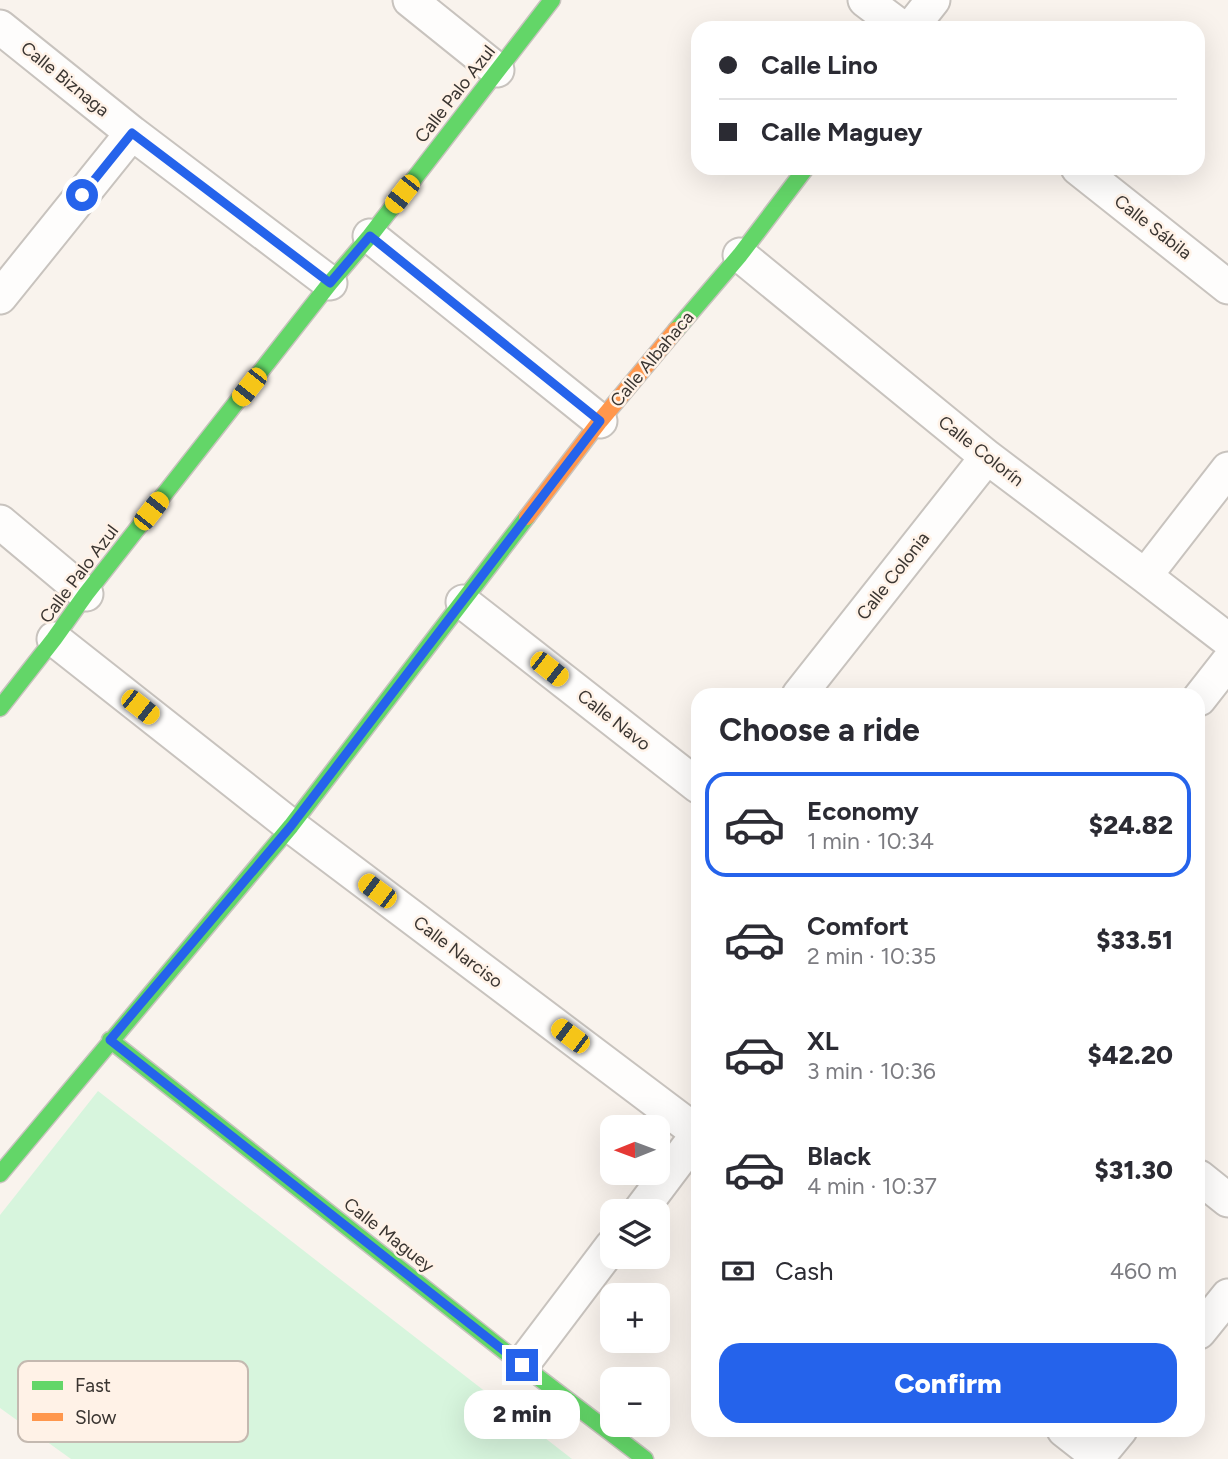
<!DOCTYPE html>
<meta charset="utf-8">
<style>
:root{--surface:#fff;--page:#f2f2f3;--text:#2b2b33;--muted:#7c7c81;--line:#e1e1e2;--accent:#2563eb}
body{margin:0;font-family:Figtree,sans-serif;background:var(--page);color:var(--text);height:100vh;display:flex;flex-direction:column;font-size:26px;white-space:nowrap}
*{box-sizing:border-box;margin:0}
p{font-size:23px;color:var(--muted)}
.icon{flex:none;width:38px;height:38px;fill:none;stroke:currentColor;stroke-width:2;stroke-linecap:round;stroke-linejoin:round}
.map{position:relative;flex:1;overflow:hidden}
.panel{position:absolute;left:691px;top:688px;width:514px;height:749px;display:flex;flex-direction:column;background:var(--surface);border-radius:21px;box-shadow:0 7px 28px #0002}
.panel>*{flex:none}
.guide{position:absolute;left:691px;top:21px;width:514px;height:154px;border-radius:21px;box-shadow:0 7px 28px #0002;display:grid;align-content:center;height:154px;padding:0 28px;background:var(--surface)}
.needle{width:46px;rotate:269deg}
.controls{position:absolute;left:600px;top:1115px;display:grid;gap:14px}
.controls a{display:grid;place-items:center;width:70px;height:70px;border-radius:14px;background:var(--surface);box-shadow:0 7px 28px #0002;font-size:35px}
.end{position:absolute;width:32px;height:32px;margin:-16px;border:9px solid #2563eb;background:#fff;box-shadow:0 0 0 4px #fff}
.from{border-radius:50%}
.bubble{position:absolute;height:49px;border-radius:21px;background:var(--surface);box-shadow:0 7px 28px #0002;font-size:23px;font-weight:800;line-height:49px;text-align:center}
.car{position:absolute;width:21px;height:42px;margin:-21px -10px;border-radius:9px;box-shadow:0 0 5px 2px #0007;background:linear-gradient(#f5c518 24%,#345 0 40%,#f5c518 0 76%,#345 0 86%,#f5c518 0)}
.guide b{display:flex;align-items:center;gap:24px;height:66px;font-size:26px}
.guide b+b{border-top:2px solid var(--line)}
.guide i{width:18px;height:18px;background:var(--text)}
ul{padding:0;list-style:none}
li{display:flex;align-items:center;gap:21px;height:105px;margin:0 14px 10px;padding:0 14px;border:4px solid transparent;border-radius:21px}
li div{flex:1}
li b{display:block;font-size:26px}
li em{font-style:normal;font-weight:800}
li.active{border-color:var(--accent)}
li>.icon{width:63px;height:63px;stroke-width:1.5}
h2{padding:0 28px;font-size:32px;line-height:84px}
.pay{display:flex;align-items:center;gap:18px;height:77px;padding:0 28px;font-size:26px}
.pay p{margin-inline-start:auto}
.action{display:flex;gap:14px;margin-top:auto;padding:14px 28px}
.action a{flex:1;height:80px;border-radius:21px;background:var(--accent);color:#fff;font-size:28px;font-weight:800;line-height:80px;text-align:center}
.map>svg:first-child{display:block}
.green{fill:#d7f5dd}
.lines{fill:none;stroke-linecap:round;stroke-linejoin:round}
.street-casing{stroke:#c8c3be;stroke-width:37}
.fast-casing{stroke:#c8c3be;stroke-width:19}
.slow-casing{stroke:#c8c3be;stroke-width:19}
.street{stroke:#fefdfc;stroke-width:33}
.fast{stroke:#63d668;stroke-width:16}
.slow{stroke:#ff974d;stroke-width:16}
.route{stroke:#2563eb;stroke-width:9}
.labels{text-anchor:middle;stroke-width:5;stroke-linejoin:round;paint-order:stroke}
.street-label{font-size:18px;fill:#3a3531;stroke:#fff2e7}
.key{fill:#fff2e7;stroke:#c4b9b0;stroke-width:2}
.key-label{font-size:19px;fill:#3a3531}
</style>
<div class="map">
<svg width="1228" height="1459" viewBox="0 0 1228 1459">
<rect width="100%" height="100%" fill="#f9f3ed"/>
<path class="green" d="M98,1091L572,1459H71L0,1408V1215Z"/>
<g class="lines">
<defs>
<path id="street" d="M410,0L497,70
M865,0L902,28
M0,27L132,133L330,283
M911,28L933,0
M1078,168L1228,287
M370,236L600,421
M740,255L987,457L1145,576L1228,640
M0,297L132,133
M0,522L86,594
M1145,576L1228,469
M463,602L698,786
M54,639L291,826L698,1133
M799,695L987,457
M1199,699L1228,662
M1199,1177L1228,1200
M640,1211L698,1134
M1199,1332L1228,1296
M522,1365L612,1246
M1064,1430L1101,1459
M1096,1459L1120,1430"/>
<path id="fast" d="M676,330L740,255L806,168
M0,708L54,639L86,594L330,283L370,236L552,0
M110,1040L522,1365L645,1459
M0,1174L291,826L527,517"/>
<path id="slow" d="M527,517L600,421L676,330"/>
</defs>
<use href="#street" class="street-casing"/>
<use href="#fast" class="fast-casing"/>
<use href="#slow" class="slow-casing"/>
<use href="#street" class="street"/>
<use href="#fast" class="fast"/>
<use href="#slow" class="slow"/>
</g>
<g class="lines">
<path class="route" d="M82,195L132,133L330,283L370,236L600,421L291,826L110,1040L522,1365"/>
</g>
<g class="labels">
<g class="street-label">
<text transform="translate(65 79) rotate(39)" y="6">Calle Biznaga</text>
<text transform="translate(455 94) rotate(-52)" y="6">Calle Palo Azul</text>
<text transform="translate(1153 227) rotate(38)" y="6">Calle Sábila</text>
<text transform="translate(652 359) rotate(-50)" y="6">Calle Albahaca</text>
<text transform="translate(981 451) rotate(38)" y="6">Calle Colorín</text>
<text transform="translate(79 574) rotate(-53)" y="6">Calle Palo Azul</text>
<text transform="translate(893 576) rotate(-52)" y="6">Calle Colonia</text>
<text transform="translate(614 720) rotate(38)" y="6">Calle Navo</text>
<text transform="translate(458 952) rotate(37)" y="6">Calle Narciso</text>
<text transform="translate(389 1235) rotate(38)" y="6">Calle Maguey</text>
</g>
</g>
<rect x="18" y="1361" width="230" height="81" rx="10" class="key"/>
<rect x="32" y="1381" width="31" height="9" fill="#63d668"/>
<rect x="32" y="1413" width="31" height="8" fill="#ff974d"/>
<g class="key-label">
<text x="75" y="1392">Fast</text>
<text x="75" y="1424">Slow</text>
</g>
</svg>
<div class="controls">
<a><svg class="needle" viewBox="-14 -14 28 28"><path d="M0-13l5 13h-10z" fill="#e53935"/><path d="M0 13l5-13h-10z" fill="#7c7c81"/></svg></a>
<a><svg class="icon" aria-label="layers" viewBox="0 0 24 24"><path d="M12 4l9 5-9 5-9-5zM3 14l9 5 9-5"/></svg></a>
<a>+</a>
<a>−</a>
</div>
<i class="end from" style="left:82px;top:195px"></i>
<i class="end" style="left:522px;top:1365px"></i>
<div class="bubble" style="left:464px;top:1390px;width:116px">2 min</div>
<i class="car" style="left:402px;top:194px;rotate:218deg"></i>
<i class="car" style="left:249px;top:387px;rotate:218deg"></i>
<i class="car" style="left:151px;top:511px;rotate:38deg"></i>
<i class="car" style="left:549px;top:669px;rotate:128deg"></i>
<i class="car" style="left:140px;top:707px;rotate:128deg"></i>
<i class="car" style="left:377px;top:891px;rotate:307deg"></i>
<i class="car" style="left:570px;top:1036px;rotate:307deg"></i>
<div class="guide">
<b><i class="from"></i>Calle Lino</b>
<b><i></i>Calle Maguey</b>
</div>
<section class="panel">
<h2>Choose a ride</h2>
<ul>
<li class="active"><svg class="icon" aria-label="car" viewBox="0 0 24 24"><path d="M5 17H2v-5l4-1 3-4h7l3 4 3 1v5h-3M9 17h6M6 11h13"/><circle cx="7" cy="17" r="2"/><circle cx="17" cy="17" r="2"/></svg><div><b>Economy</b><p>1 min · 10:34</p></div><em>$24.82</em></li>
<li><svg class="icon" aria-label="car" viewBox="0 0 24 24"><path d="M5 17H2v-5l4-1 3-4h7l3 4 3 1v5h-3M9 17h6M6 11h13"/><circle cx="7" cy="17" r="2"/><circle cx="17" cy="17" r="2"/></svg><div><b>Comfort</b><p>2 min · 10:35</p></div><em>$33.51</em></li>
<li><svg class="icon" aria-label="car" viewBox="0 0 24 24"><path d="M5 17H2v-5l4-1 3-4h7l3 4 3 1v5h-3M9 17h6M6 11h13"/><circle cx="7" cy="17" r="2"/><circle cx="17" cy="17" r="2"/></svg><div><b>XL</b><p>3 min · 10:36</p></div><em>$42.20</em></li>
<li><svg class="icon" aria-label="car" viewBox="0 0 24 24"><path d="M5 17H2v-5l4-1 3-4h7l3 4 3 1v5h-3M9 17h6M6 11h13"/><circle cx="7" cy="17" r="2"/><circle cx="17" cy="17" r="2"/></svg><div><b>Black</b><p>4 min · 10:37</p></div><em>$31.30</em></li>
</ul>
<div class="pay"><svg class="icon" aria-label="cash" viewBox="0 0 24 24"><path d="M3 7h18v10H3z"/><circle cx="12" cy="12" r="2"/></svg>Cash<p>460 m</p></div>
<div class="action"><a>Confirm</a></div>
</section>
</div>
